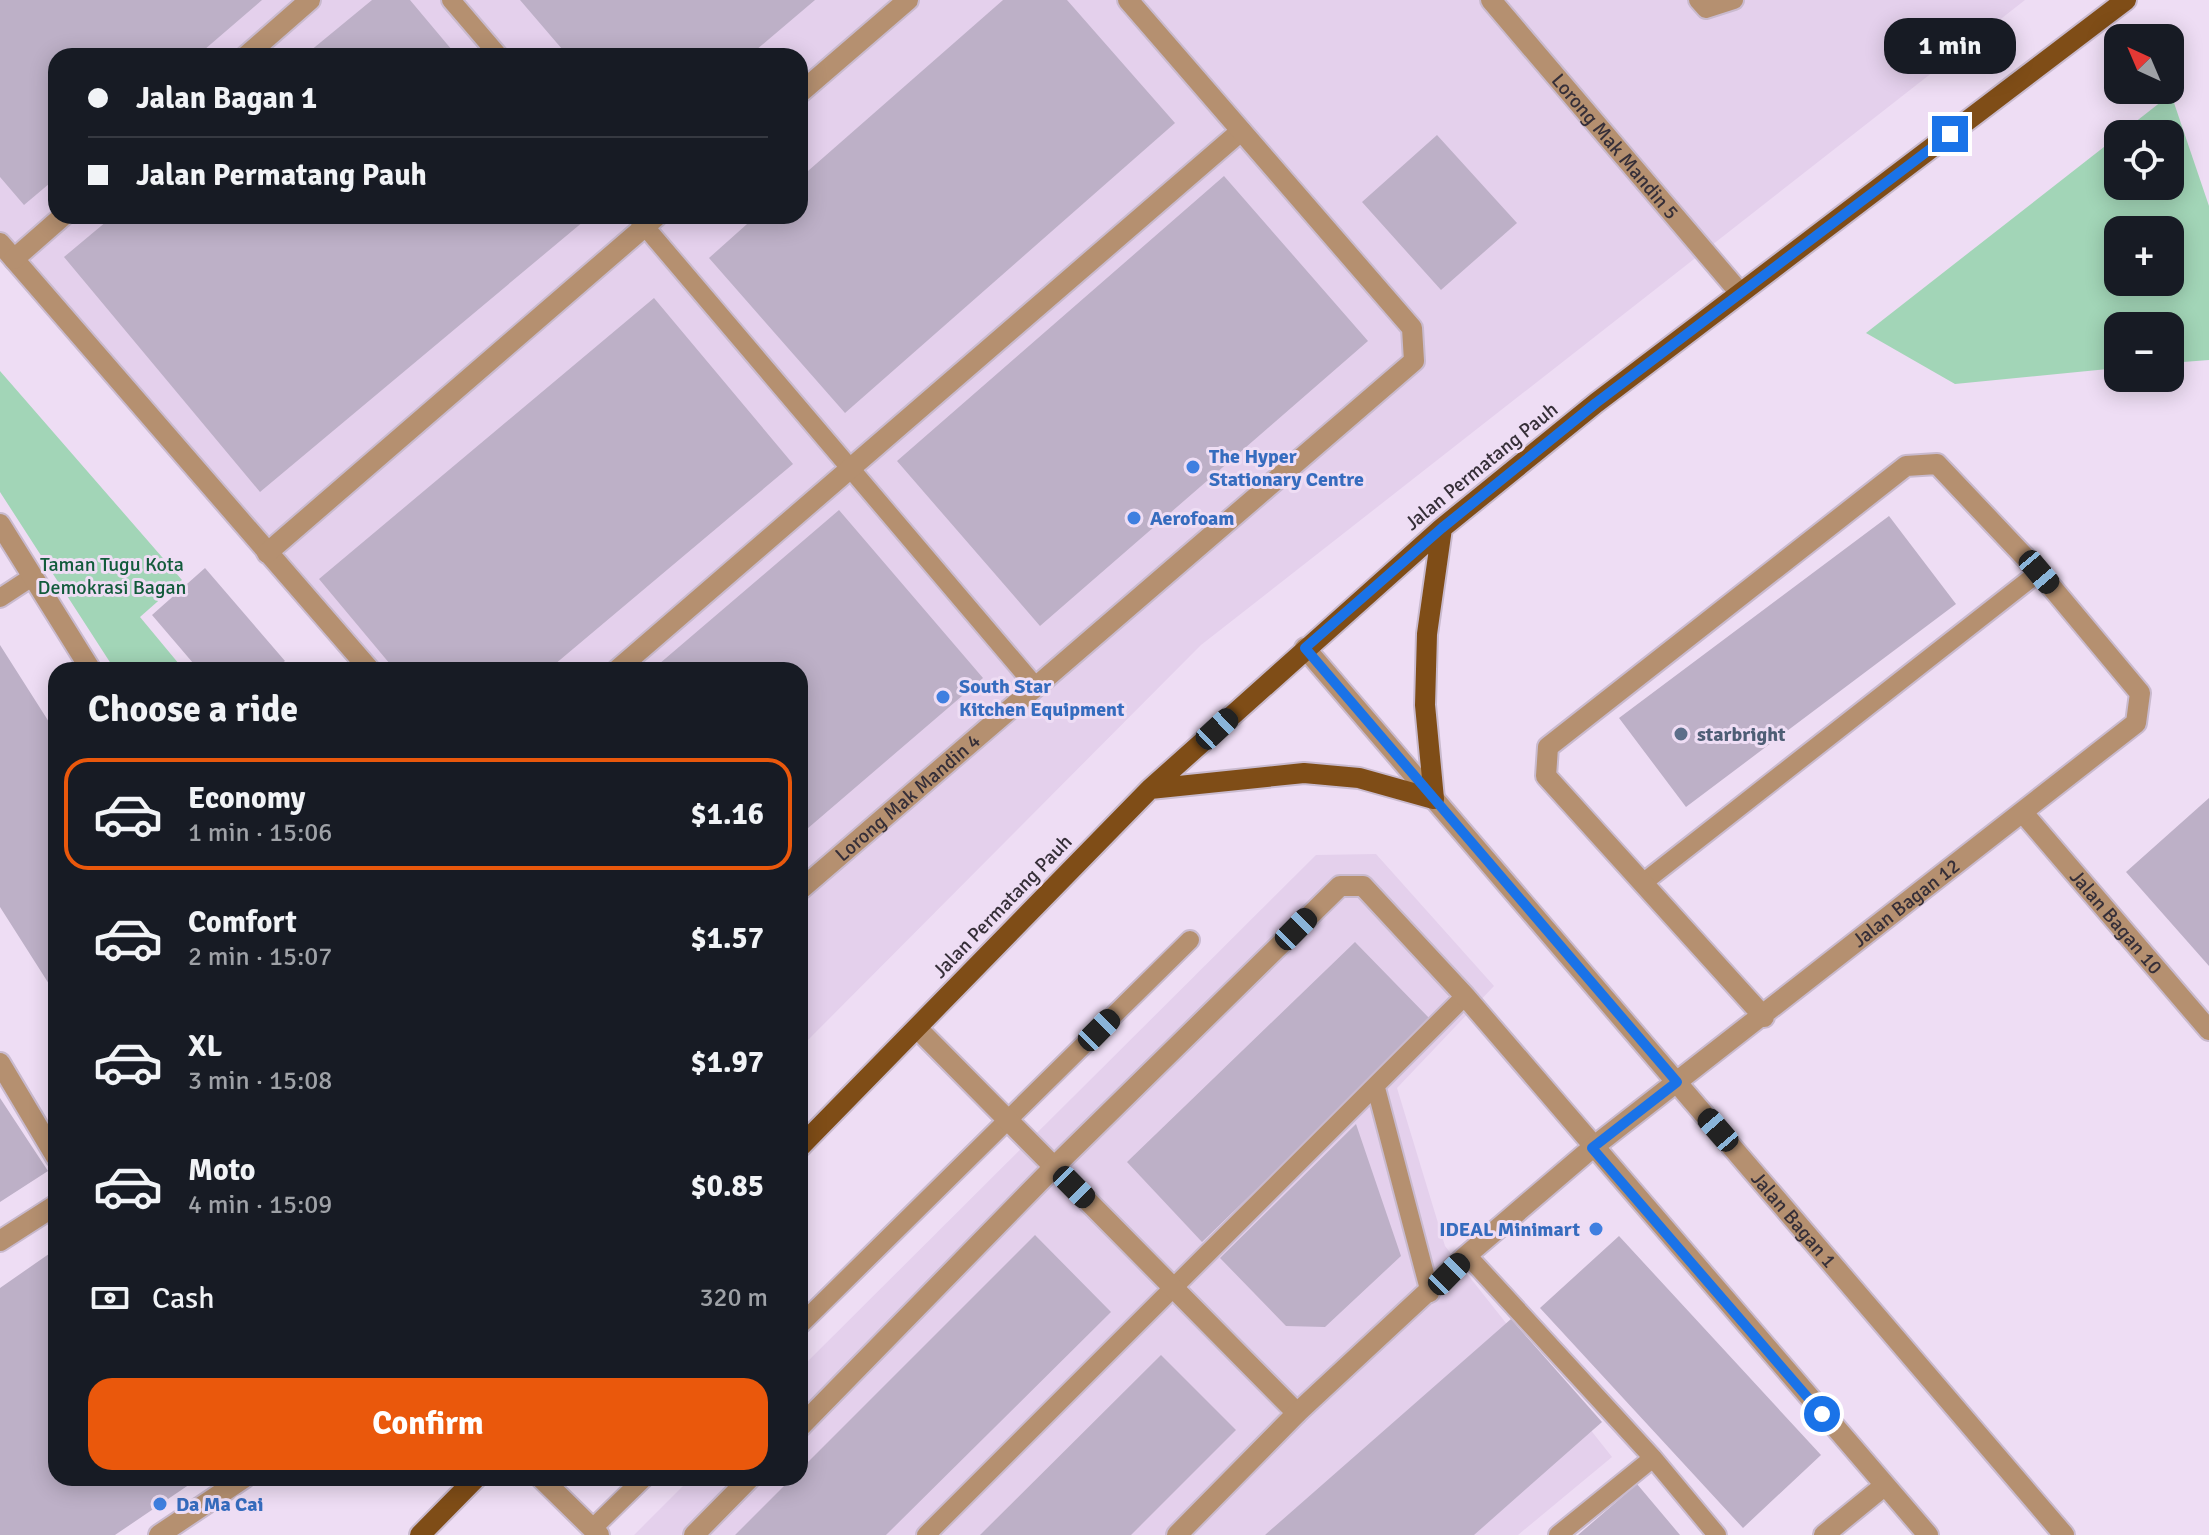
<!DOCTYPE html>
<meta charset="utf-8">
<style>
:root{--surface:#171b24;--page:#20242c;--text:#f1f3f6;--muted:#9ea1a6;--line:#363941;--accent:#ea580c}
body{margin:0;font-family:Signika,sans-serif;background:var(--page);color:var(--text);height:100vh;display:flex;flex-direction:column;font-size:30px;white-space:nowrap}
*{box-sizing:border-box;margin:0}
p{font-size:26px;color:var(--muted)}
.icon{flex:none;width:44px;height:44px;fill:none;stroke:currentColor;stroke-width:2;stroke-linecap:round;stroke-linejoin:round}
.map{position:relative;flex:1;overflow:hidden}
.sheet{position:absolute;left:48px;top:662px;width:760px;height:824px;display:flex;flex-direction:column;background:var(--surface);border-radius:24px;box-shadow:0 4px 20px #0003}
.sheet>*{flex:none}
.top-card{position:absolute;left:48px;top:48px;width:760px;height:176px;border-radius:24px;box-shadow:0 4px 20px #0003;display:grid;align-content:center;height:176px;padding:0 40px;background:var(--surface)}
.needle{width:52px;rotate:316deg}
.buttons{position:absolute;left:2104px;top:24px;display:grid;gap:16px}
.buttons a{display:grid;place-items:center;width:80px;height:80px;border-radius:16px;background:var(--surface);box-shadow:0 4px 20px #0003;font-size:40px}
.end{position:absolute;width:36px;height:36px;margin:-18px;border:10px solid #1a73e8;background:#fff;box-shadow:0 0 0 4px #fff}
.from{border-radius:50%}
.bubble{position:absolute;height:56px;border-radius:24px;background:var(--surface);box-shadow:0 4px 20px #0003;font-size:26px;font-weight:700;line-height:56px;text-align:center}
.car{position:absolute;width:24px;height:48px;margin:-24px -12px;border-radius:10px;box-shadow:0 0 6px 2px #0007;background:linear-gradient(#222 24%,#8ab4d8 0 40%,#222 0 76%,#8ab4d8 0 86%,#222 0)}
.top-card b{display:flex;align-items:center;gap:28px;height:76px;font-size:30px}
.top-card b+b{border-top:2px solid var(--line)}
.top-card i{width:20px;height:20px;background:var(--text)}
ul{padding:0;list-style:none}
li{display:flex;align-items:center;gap:24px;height:112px;margin:0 16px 12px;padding:0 24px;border:4px solid transparent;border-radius:24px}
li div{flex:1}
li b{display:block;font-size:30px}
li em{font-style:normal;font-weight:700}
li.active{border-color:var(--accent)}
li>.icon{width:72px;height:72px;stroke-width:1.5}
h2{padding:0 40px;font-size:36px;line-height:96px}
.pay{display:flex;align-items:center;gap:20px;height:88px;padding:0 40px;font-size:30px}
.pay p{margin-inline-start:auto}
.button{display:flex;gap:16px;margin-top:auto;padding:16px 40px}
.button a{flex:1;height:92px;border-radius:24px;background:var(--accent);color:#fff;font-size:32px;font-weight:700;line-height:92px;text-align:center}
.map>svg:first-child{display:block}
.built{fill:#e4d0ec;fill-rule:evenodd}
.green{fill:#a2d5b7;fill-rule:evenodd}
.building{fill:#bdb0c7}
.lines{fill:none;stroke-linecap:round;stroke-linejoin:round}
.service-casing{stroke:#c9bace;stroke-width:22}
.minor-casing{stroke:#c9bace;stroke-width:24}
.tertiary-casing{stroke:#c9bace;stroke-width:24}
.primary-casing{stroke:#c9bace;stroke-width:24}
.service{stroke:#b59070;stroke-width:18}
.minor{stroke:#b59070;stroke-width:20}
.tertiary{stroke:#b59070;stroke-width:20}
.primary{stroke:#7f4d17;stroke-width:20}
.route{stroke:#1a73e8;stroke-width:10}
.shop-dot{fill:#3f7fe0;stroke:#eeddf4;stroke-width:3}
.service-dot{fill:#5c6f8a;stroke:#eeddf4;stroke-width:3}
.labels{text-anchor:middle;stroke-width:6;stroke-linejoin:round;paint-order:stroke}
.street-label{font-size:20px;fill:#362f38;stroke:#eeddf4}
.shop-label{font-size:20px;font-weight:bold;fill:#366cbe;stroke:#eeddf4;text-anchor:start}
.park-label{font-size:20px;fill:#125b3b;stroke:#eeddf4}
.service-label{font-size:20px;font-weight:bold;fill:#4e5e75;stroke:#eeddf4;text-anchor:start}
</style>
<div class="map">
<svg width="2209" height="1535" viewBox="0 0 2209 1535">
<rect width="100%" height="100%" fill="#eeddf4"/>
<path class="built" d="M0,0H2025L1201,645L800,1048V670H362L0,257ZM56,56H800V216H56Z
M1376,854L1494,986L1397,1088L1445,1246L1612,1457L1518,1535H634L691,1478H800V1369L1316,855Z"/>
<path class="green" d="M2171,94L2209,206V360L2170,363V326H2118V368L1955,384L1866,333L2118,136V186H2170V134H2120ZM2118,230H2170V282H2118Z
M0,371L182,580L140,617L184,670H115L0,492Z"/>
<path class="building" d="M0,0H262L197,56H56V178L24,205L0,177Z
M372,0H410L457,56H304Z
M520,0H815L749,56H568Z
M1003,0H1067L1175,123L845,413L709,258L756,216H800V178Z
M1437,135L1517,223L1441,290L1362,202Z
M1224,176L1368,341L1040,626L897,461Z
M113,216H590L260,492L64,257Z
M654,298L793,464L548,670H395L319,579Z
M839,510L983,678L800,835V670H652Z
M1889,516L1956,604L1686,807L1619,718Z
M205,568L285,661L274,670H199L152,615Z
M0,645L56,733V995L0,907Z
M2209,798V966L2126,872Z
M1355,942L1431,1020L1202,1242L1127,1162Z
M0,1098L48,1171L0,1202Z
M1356,1124L1401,1256L1325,1327L1286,1326L1220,1258Z
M1035,1235L1111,1312L886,1535H735L792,1478H800V1470Z
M1619,1236L1821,1455L1743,1528L1540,1308Z
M56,1249V1478H199L115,1535H0V1288Z
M1511,1319L1602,1422L1474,1535H1265Z
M1161,1355L1236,1430L1131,1535H980Z
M1637,1484L1680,1535H1578Z"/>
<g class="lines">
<defs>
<path id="service" d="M451,0L499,56
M1698,0L1706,9L1734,0
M636,216L1036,687
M0,598L32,577
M1644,882L2039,572
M1376,1088L1430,1293
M1467,1255L1653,1458L1717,1535
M800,1325L1190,940
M592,1529L644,1478
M926,1535L1465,996
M1558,1535L1653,1458"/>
<g id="minor">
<path d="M246,56L310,0"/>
<path d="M800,93L908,0"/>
<path d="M0,243L370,670"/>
<path d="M14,259L63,216"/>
<path d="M0,524L91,670"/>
<path d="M267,553L657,216"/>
<path d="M617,670L1241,131"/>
<path id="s1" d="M2024,814L2209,1030"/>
<path id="s2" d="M800,890L1414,361L1412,328L1128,0"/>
<path d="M917,1028L1297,1413"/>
<path d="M0,1063L56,1157"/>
<path d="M0,1241L56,1205"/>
<path d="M800,1427L1054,1167L1340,886H1363L1465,996L1928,1535"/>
<path d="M541,1478L599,1535"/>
<path d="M159,1535L244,1478"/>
<path d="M694,1535L750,1478"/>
<path id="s3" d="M1177,1535L1297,1413L1467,1255L1592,1148L2136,723L2140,693L2039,572L1937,464L1906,466L1548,747L1546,776L1764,1017"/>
<path d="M1824,1535L1884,1486"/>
</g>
<g id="tertiary">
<path id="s4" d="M1491,0L1740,293"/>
<path id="s5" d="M1305,648L2064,1535"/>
</g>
<path id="primary" d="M1150,789L1304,773L1359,778L1434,799L1425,705L1427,634L1442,528
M800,1147L1150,789L1442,528L1596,403L2126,0
M420,1535L476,1478"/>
</defs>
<use href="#service" class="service-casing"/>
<use href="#minor" class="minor-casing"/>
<use href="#tertiary" class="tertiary-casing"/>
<use href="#primary" class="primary-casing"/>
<use href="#service" class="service"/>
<use href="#minor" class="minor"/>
<use href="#tertiary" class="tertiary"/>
<use href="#primary" class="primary"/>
</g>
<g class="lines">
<path class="route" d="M1822,1414L1592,1148L1677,1082L1305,648L1442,528L1596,403L1950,134"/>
</g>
<g class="shop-dot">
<circle cx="1193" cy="467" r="8"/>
<circle cx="1134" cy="518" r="8"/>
<circle cx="943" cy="697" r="8"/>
<circle cx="1596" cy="1229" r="8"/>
<circle cx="160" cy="1504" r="8"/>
</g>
<circle class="service-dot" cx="1681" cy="734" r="8"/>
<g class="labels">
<g class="street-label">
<text dy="7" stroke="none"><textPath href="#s4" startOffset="192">Lorong Mak Mandin 5</textPath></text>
<text transform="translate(1481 466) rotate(-39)" y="7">Jalan Permatang Pauh</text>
<text dy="7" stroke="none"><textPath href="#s2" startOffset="142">Lorong Mak Mandin 4</textPath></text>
<text dy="7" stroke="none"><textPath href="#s3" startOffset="966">Jalan Bagan 12</textPath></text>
<text transform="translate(1002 906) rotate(-46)" y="7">Jalan Permatang Pauh</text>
<text dy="7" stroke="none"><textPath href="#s1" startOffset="142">Jalan Bagan 10</textPath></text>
<text dy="7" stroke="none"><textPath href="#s5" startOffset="752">Jalan Bagan 1</textPath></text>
</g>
<g class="shop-label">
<text x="1209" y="463">The Hyper<tspan x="1209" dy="23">Stationary Centre</tspan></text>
<text x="1150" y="525">Aerofoam</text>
<text x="959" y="693">South Star<tspan x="959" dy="23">Kitchen Equipment</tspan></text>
<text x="1580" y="1236" text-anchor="end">IDEAL Minimart</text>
<text x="176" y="1511">Da Ma Cai</text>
</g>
<g class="park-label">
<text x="112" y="571">Taman Tugu Kota<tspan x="112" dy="23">Demokrasi Bagan</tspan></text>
</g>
<g class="service-label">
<text x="1697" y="741">starbright</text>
</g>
</g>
</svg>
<div class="buttons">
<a><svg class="needle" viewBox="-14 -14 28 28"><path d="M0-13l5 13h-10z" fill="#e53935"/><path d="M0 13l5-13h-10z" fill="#9ea1a6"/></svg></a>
<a><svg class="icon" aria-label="locate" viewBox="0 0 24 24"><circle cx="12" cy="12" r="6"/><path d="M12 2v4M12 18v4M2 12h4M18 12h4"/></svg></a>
<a>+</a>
<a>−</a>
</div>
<i class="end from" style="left:1822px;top:1414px"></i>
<i class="end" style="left:1950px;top:134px"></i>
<div class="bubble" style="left:1884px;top:18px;width:132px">1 min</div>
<i class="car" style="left:2039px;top:572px;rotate:140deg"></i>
<i class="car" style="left:1217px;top:729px;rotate:47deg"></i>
<i class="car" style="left:1296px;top:929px;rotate:45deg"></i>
<i class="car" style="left:1099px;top:1030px;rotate:45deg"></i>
<i class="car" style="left:1718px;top:1130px;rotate:319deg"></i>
<i class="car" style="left:1074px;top:1187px;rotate:135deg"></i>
<i class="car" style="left:1449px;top:1274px;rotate:45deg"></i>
<div class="top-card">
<b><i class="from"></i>Jalan Bagan 1</b>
<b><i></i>Jalan Permatang Pauh</b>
</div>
<section class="sheet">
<h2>Choose a ride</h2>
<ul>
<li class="active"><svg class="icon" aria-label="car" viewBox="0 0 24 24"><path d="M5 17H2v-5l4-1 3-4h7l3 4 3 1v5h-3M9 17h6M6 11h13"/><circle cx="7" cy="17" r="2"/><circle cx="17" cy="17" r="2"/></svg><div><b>Economy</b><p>1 min · 15:06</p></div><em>$1.16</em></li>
<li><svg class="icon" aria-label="car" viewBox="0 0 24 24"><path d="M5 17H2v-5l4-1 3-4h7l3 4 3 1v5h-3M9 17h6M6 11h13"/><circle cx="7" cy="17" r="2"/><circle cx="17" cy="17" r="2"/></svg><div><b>Comfort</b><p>2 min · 15:07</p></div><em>$1.57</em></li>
<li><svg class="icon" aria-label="car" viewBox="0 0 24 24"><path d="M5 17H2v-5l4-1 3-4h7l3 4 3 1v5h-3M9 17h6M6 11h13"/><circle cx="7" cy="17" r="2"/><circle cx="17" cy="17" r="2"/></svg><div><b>XL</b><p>3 min · 15:08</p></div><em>$1.97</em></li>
<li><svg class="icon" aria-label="car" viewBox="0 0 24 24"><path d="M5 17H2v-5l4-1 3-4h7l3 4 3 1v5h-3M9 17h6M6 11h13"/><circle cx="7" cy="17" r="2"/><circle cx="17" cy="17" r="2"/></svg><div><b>Moto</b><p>4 min · 15:09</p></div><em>$0.85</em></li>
</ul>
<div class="pay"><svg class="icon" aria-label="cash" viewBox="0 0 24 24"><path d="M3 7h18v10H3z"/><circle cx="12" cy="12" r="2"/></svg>Cash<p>320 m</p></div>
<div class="button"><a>Confirm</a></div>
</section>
</div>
